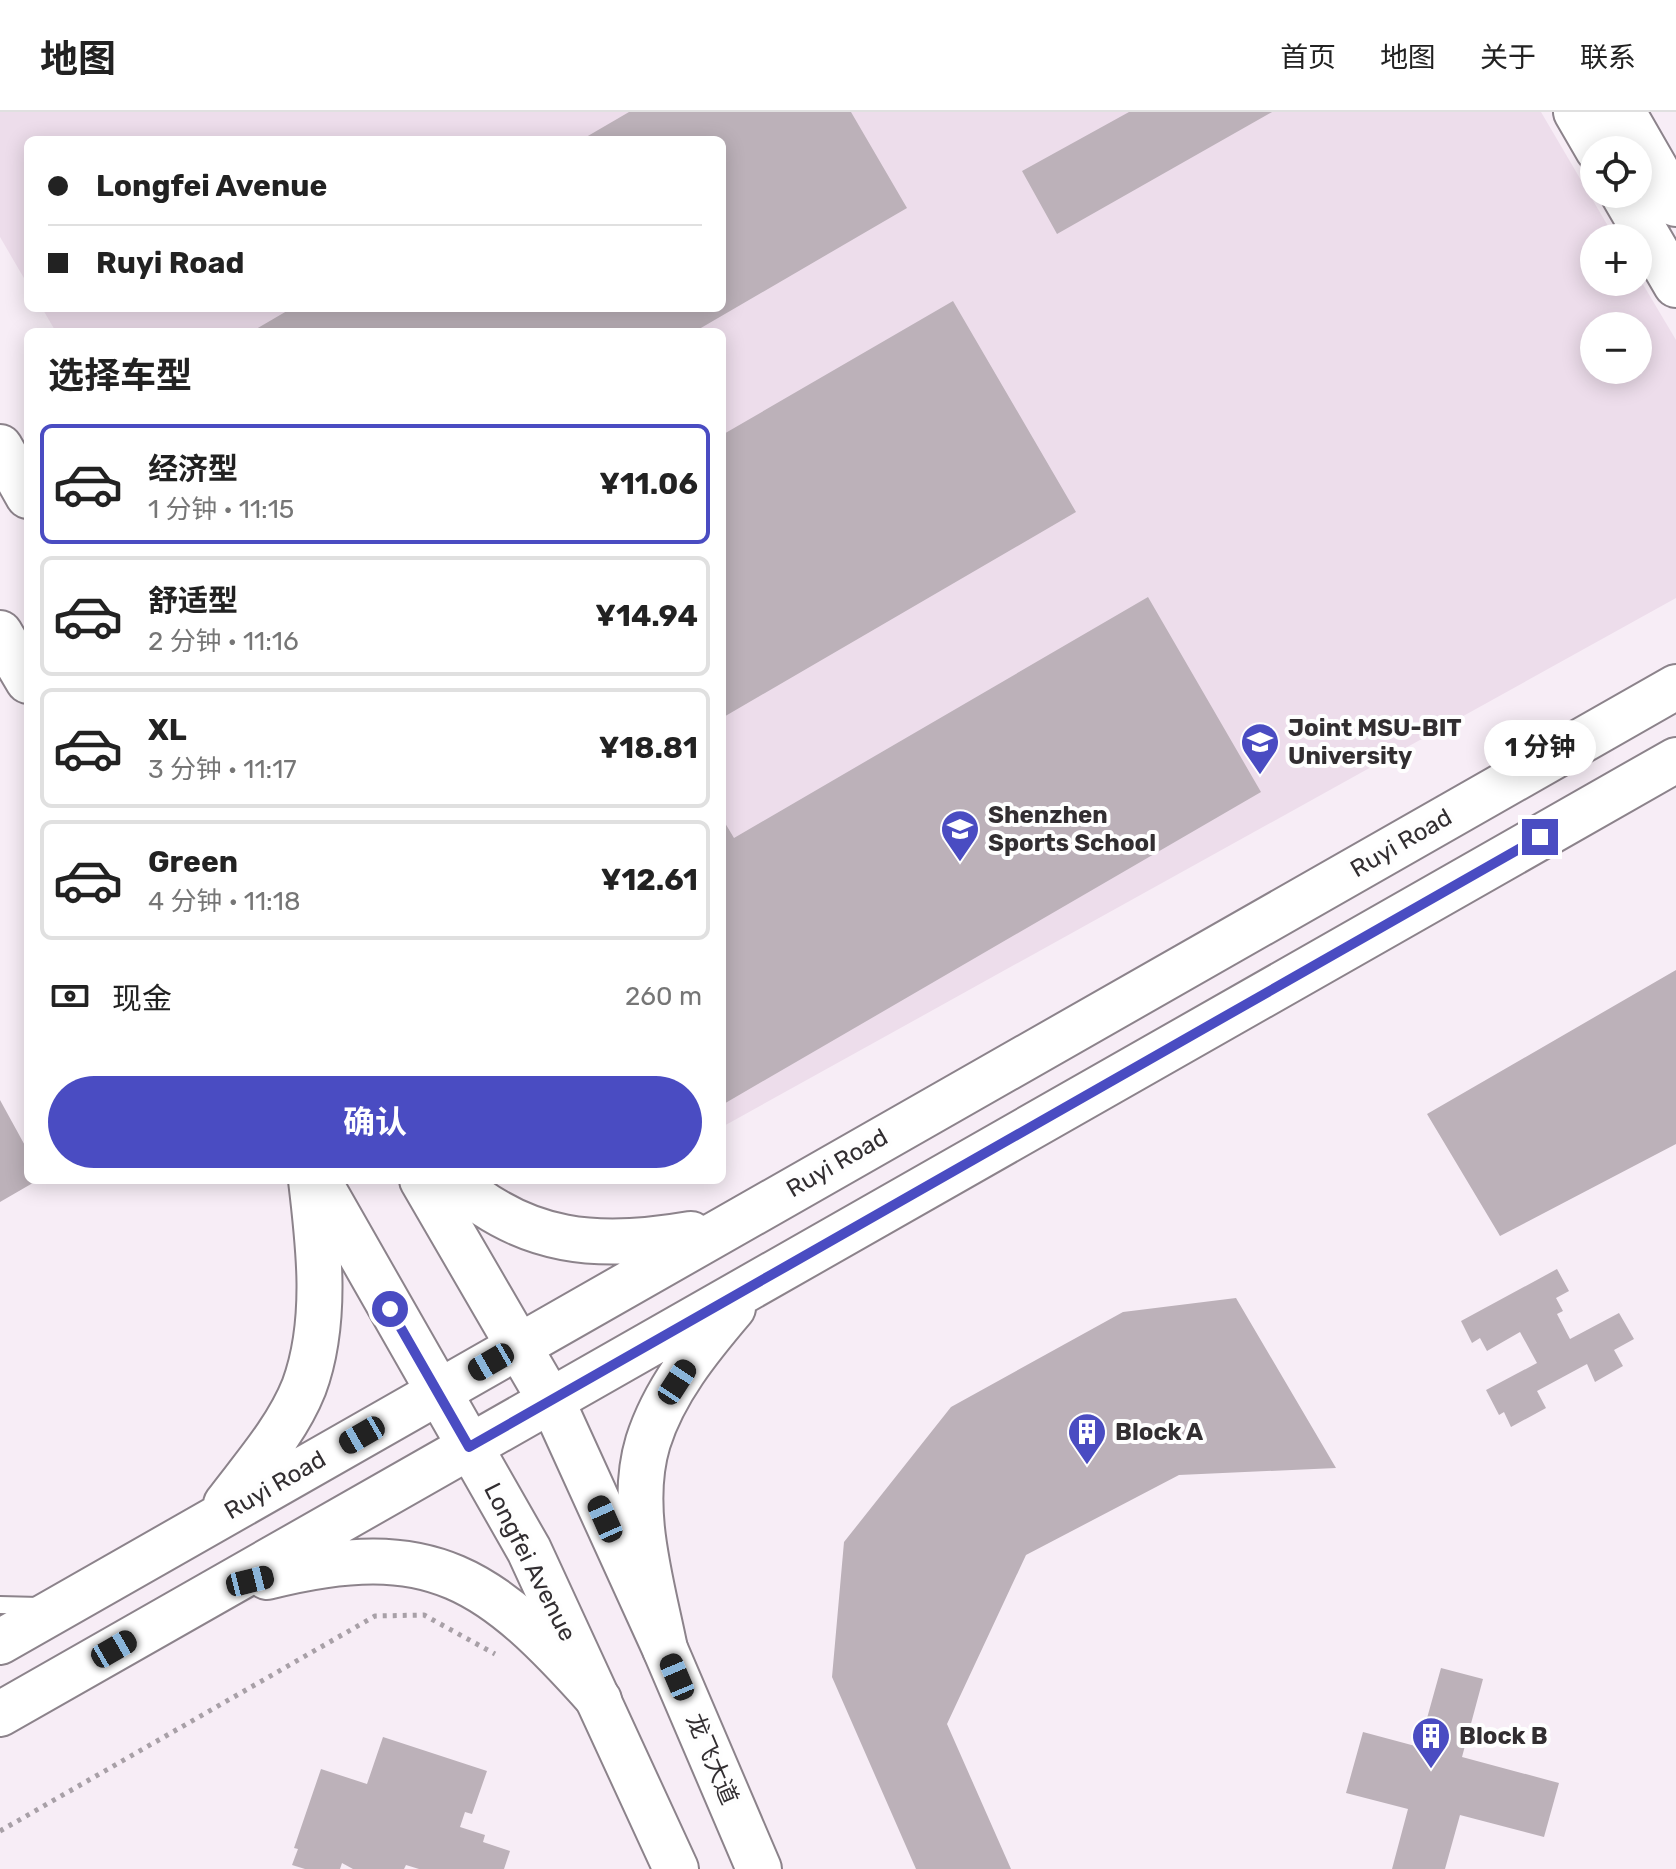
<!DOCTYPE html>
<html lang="zh">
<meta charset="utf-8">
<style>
:root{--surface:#fff;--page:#f2f2f2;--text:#222;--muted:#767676;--line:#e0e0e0;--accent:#4a4cc2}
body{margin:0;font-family:Rubik,"Noto Sans SC",sans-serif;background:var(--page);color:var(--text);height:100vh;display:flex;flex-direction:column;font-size:30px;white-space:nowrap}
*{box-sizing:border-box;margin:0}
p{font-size:26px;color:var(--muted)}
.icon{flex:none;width:44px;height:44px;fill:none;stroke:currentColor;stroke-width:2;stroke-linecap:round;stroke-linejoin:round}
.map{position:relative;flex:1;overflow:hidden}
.panel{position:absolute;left:24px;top:216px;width:702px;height:856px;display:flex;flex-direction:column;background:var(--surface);border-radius:12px;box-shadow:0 4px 20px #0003}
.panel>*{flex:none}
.top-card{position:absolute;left:24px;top:24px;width:702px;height:176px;border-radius:12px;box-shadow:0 4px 20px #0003;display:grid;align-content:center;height:176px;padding:0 24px;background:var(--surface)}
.buttons{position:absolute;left:1580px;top:24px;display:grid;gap:16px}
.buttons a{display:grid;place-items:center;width:72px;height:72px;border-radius:50%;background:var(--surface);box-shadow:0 4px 20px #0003;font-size:40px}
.end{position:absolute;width:36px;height:36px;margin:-18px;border:10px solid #4a4cc2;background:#fff;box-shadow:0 0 0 4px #fff}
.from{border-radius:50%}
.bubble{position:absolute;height:56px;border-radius:28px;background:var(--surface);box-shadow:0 4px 20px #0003;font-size:26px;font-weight:700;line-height:56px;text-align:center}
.car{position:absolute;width:24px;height:48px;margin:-24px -12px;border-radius:10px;box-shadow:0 0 6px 2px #0007;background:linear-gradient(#222 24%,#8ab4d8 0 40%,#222 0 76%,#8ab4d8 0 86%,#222 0)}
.top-card b{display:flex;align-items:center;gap:28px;height:76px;font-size:30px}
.top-card b+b{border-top:2px solid var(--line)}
.top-card i{width:20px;height:20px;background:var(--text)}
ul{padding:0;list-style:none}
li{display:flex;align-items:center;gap:24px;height:120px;margin:0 16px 12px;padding:0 8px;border:4px solid var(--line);border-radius:12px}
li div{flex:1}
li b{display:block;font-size:30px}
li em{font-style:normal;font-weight:700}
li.current{border-color:var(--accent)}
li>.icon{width:72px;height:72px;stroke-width:1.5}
h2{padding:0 24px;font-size:36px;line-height:96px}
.pay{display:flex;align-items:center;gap:20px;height:88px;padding:0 24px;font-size:30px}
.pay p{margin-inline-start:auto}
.button{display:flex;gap:16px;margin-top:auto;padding:16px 24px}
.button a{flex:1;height:92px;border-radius:48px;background:var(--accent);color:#fff;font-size:32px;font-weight:700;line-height:92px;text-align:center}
header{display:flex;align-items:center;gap:48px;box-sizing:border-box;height:112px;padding:0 40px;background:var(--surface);border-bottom:2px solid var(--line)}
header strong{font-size:38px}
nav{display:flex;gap:44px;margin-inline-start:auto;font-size:28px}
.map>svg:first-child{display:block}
.built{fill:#edddeb;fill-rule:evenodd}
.building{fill:#bcb1b9}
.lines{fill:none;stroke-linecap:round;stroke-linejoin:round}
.lane-casing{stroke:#8c838b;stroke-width:20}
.secondary-casing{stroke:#8c838b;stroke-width:48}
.primary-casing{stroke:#8c838b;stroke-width:48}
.path{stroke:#a8a0a7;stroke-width:5;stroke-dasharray:4 6;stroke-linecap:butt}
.lane{stroke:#fff;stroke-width:16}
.secondary{stroke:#fff;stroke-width:44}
.primary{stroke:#fff;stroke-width:44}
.route{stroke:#4a4cc2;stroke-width:10}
.labels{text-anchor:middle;stroke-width:8;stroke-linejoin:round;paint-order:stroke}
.poi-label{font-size:24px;font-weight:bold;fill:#322e31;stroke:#fefefe;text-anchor:start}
.street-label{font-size:24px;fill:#322e31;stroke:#fefefe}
</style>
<header>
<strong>地图</strong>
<nav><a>首页</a><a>地图</a><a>关于</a><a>联系</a></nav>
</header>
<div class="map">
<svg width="1676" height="1757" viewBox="0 0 1676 1757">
<rect width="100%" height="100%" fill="#f7edf6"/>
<path class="built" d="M0,0H1541L1615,126H1594V170H1638V164L1676,228V486L722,1015V220H56L42,196H722V28H28V173L0,125ZM1594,214H1638V258H1594Z"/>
<path class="building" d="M629,0H851L907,96L694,220H251L292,196H722V28H581Z
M1129,0H1272L1057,122L1022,59Z
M953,189L1076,400L722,606V323Z
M1148,485L1261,680L722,993V706L734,726Z
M1676,858V1032L1500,1124L1427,1002Z
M0,988L28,1039V1068H38L0,1090Z
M1557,1157L1569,1179L1556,1186L1563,1199L1557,1202L1570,1227L1619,1201L1634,1227L1614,1238L1623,1254L1595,1270L1587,1252L1537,1279L1546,1296L1511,1315L1504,1300L1499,1303L1486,1278L1537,1251L1520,1220L1487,1239L1480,1226L1472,1231L1461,1209Z
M1236,1186L1336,1356L1179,1363L1026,1443L947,1612L1011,1757H916L832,1565L844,1430L951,1295L1123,1200Z
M1441,1556L1483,1567L1462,1645L1559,1671L1544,1725L1460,1703L1445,1757H1392L1408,1697L1346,1681L1363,1620L1419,1635Z
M383,1625L487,1659L472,1702L465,1700L460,1715L485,1723L483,1730L510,1739L504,1757H419L406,1753L404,1757H353L342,1751L340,1757H305L292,1753L298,1737L294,1736L321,1657L367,1672Z"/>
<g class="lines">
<defs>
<path id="lane" d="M0,1493L39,1494"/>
<path id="secondary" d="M1576,0L1598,38
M1623,0L1676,92
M1623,82L1676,173
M0,335L28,384
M0,521L28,569
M318,1068L529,1438L676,1757
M422,1068L558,1302L665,1537L759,1757"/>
<path id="primary" d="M453,1068C525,1133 599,1138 691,1122
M226,1392C253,1356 287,1318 304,1275C328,1210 319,1134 311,1068
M267,1465C433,1423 491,1467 599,1588
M0,1530L1676,575
M665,1537C652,1472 628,1396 648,1330C664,1279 699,1236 733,1196
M0,1602L1676,648"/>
</defs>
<use href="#lane" class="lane-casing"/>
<use href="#secondary" class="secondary-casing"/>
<use href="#primary" class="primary-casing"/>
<path class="path" d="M0,1719L375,1504L424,1503L495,1542"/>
<use href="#lane" class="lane"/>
<use href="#secondary" class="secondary"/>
<use href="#primary" class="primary"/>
</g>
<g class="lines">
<path class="route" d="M390,1197L469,1335L1540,725"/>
</g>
<defs>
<symbol id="university-pin" viewBox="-11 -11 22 30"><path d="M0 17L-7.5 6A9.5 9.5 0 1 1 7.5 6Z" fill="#4a4cc2" stroke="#fefefe"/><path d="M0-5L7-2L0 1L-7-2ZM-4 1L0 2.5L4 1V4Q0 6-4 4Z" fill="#fff"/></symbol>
<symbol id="school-pin" viewBox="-11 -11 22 30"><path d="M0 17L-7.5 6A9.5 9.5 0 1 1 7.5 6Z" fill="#4a4cc2" stroke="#fefefe"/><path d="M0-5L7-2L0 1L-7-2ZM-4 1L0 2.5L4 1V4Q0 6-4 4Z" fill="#fff"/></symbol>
<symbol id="building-pin" viewBox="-11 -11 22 30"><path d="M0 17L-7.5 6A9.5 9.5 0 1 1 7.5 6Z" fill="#4a4cc2" stroke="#fefefe"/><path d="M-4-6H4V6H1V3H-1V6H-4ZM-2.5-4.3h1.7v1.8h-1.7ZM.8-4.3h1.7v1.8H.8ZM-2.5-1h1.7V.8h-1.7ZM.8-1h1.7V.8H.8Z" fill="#fff"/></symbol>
</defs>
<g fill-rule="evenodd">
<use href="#university-pin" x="1238" y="608" width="44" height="60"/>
<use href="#school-pin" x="938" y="695" width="44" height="60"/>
<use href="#building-pin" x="1065" y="1298" width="44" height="60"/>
<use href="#building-pin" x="1409" y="1602" width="44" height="60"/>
</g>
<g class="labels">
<g class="poi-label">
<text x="1288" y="624">Joint MSU-BIT<tspan x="1288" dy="28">University</tspan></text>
<text x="988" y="711">Shenzhen<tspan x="988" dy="28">Sports School</tspan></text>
<text x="1115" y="1328">Block A</text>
<text x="1459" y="1632">Block B</text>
</g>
<g class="street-label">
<text transform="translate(1401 731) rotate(-30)" y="8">Ruyi Road</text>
<text transform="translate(837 1051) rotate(-30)" y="8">Ruyi Road</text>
<text transform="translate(275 1373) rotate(-30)" y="8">Ruyi Road</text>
<text transform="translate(530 1450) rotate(63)" y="8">Longfei Avenue</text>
<text transform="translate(712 1647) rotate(67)" y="8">龙飞大道</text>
</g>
</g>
</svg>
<div class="buttons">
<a><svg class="icon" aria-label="locate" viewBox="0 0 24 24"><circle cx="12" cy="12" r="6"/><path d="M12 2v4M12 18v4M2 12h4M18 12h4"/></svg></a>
<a>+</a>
<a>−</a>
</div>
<i class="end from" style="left:390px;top:1197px"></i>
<i class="end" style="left:1540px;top:725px"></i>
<div class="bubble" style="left:1484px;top:608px;width:112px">1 分钟</div>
<i class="car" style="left:491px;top:1250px;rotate:240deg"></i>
<i class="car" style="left:677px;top:1270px;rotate:33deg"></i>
<i class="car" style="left:362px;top:1323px;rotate:240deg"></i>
<i class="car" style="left:605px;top:1407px;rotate:336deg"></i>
<i class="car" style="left:250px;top:1469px;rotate:76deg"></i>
<i class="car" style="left:114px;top:1537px;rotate:60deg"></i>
<i class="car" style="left:677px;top:1565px;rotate:337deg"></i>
<div class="top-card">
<b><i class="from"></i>Longfei Avenue</b>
<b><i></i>Ruyi Road</b>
</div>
<section class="panel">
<h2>选择车型</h2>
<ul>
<li class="current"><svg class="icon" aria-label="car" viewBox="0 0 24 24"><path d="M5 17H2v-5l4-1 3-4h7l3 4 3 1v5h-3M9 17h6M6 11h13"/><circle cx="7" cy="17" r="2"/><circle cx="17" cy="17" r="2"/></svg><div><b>经济型</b><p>1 分钟 · 11:15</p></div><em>¥11.06</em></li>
<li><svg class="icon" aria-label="car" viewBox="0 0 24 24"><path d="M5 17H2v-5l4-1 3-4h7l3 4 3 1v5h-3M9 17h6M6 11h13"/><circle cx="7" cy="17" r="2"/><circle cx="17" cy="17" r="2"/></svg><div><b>舒适型</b><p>2 分钟 · 11:16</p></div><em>¥14.94</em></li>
<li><svg class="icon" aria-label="car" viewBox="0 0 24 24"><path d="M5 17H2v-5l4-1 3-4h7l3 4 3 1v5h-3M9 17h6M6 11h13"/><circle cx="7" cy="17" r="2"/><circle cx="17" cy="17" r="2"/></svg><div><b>XL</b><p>3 分钟 · 11:17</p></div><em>¥18.81</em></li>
<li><svg class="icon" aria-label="car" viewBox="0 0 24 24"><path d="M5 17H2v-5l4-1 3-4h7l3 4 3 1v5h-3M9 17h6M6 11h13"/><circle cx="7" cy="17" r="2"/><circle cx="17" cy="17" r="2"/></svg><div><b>Green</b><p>4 分钟 · 11:18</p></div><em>¥12.61</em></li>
</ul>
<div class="pay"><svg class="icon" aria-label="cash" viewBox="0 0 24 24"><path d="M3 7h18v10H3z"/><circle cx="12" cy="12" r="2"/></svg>现金<p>260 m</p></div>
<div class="button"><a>确认</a></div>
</section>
</div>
